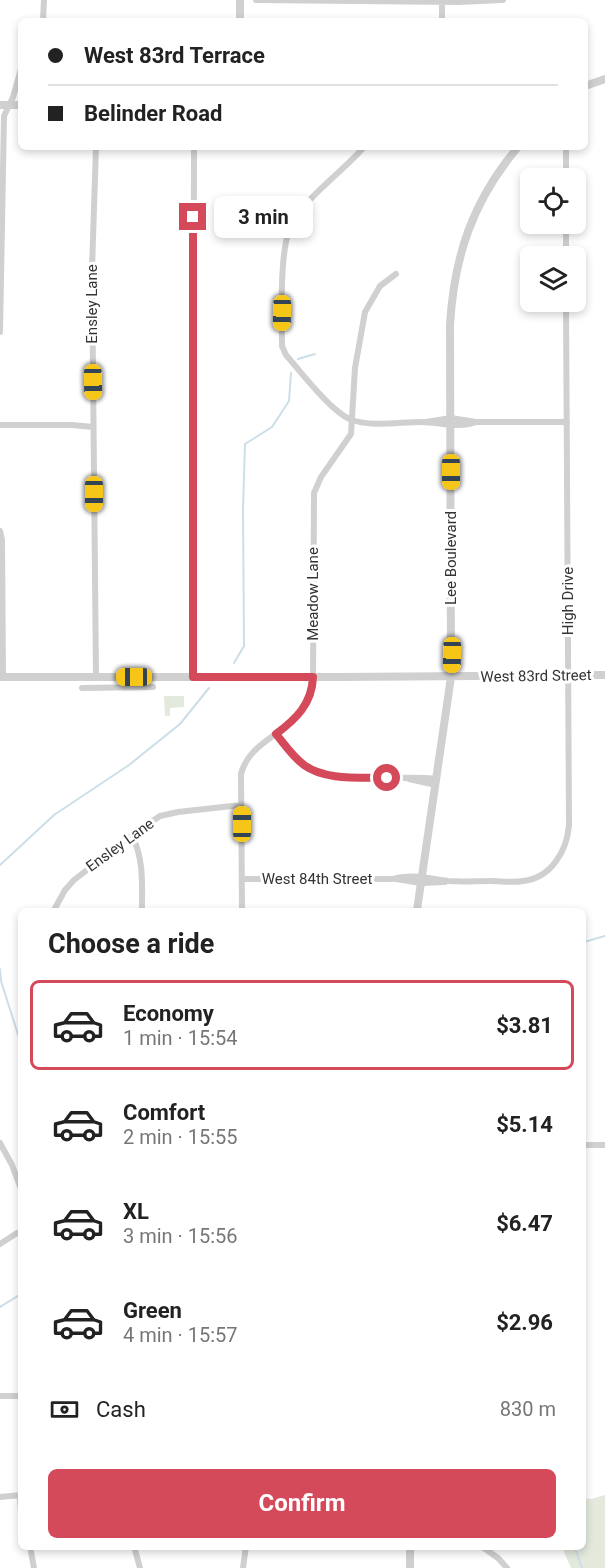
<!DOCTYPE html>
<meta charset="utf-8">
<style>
:root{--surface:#fff;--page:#f6f6f6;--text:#222;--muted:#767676;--line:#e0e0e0;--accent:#d54a5a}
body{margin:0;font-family:Roboto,sans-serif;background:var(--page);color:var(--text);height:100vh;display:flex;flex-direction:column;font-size:22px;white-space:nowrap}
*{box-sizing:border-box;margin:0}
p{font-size:20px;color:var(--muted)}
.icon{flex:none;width:33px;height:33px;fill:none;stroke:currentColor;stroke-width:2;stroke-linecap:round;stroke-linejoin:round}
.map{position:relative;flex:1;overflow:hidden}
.panel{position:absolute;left:18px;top:908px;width:568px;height:642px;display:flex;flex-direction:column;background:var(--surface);border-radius:9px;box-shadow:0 3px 9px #0003}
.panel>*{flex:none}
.guide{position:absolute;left:18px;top:18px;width:570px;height:132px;border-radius:9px;box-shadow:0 3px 9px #0003;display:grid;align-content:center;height:132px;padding:0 30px;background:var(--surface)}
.fabs{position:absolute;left:520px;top:168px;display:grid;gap:12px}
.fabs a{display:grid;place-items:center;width:66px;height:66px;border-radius:9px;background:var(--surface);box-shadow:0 3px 9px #0003;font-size:30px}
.end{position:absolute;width:27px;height:27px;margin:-14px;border:8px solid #d54a5a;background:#fff;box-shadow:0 0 0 3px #fff}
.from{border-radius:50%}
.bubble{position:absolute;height:42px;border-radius:9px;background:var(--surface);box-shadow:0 3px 9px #0003;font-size:20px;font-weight:700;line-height:42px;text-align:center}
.car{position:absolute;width:18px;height:36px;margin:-18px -9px;border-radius:8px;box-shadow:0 0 4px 2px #0007;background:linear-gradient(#f5c518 24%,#345 0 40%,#f5c518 0 76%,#345 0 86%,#f5c518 0)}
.guide b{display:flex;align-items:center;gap:21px;height:57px;font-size:22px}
.guide b+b{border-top:2px solid var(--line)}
.guide i{width:15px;height:15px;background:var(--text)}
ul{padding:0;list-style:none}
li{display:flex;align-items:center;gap:18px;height:90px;margin:0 12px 9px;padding:0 18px;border:3px solid transparent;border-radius:9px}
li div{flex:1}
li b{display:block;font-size:22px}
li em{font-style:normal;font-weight:700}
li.on{border-color:var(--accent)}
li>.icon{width:54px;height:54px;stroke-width:1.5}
h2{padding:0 30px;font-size:27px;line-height:72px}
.pay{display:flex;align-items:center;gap:15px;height:66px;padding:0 30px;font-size:22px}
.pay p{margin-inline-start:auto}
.primary-button{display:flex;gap:12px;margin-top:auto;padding:12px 30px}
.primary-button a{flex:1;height:69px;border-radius:9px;background:var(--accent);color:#fff;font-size:24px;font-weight:700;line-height:69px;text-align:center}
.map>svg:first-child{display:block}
.green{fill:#e3e9dd}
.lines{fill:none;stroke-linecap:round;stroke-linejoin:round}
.stream{stroke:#ccdee7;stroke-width:2}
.minor{stroke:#d0d0d0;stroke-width:6}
.tertiary{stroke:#d0d0d0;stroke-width:8}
.route{stroke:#d54a5a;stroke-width:8}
.labels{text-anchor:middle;stroke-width:6;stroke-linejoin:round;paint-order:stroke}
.street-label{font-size:15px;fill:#333;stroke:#fff}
</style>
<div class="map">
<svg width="605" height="1568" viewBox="0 0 605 1568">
<rect width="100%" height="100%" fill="#fff"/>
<path class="green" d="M164,696H184V707L170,708V716H165Z
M605,1495V1568H571L562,1547L584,1546V1498L591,1499Z"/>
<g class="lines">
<path class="stream" d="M298,359L315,354
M234,663L244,646L243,509L245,444L272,427L289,401L291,373
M0,865L54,815L129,765L180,724L209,688
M584,942L605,936
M0,969L1,981L21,1044
M0,1307L21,1294
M574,1546L582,1568"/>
<path class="minor" d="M256,0L458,2L503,0
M442,0V21
M43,21L44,0
M96,147L92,269L96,677
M364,147C343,171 313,192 295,217C278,241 282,316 282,346L286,355C301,372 332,413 352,420C373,427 399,422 421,422C439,422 458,429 476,422
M566,147V178
M566,224V256
M0,332L4,116L13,97L21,69
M426,422L451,418L476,422H567
M0,425H72L93,427
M0,531L2,540L3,677
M193,677L194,147
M82,688L153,687
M276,734C285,745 295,760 308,768C340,786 400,774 437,779
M409,779L436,785
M132,835C144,860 142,883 142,910
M242,879H392C411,873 430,879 448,881C462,882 476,881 490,881C501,881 512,883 523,881C551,878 567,851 569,825L566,302
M396,879L421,883L445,882
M54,910L65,890L74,880L132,835L160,816L178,812L241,805
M242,910L241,774C248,746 277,737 295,718C305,709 309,698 313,686L314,493L321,477L351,434L355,368L365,312L380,286L396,274
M0,1143L12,1165L21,1189
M584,1145H605
M0,1244L17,1233H21
M0,1396H21
M20,1495L21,1514
M0,1497L21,1495
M30,1546L34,1568
M134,1546L140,1568
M481,1546L498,1558L507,1568
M243,1568L246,1546"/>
<path class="tertiary" d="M240,0V21
M585,86L605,79
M0,105H21
M0,677H340L605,675
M417,910L451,677L450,325C454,256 473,200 518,147
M410,1546V1568"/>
</g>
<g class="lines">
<path class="route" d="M193,217V677H313C312,704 296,719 276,734C285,745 293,757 304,765C326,781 361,777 387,778"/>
</g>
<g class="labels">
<g class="street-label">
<text transform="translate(92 304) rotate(-90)" y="5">Ensley Lane</text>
<text transform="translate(451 558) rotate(-90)" y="5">Lee Boulevard</text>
<text transform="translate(313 594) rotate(-90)" y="5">Meadow Lane</text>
<text transform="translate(568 601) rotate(-90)" y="5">High Drive</text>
<text transform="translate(536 676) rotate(-1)" y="5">West 83rd Street</text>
<text transform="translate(120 845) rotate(-36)" y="5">Ensley Lane</text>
<text x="317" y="884">West 84th Street</text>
</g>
</g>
</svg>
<div class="fabs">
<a><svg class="icon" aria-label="locate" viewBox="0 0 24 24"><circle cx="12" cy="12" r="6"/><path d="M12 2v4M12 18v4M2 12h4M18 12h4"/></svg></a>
<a><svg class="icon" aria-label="layers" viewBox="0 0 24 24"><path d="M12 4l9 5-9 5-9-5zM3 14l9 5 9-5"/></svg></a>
</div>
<i class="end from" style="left:387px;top:778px"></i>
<i class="end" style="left:193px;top:217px"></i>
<div class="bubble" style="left:214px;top:196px;width:99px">3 min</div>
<i class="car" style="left:282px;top:313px;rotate:181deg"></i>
<i class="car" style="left:93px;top:382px;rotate:179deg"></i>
<i class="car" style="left:451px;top:472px;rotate:180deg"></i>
<i class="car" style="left:94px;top:494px;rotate:180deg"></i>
<i class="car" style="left:452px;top:655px;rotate:181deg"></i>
<i class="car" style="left:134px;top:677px;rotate:270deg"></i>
<i class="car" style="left:242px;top:824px;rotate:0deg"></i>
<div class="guide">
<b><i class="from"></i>West 83rd Terrace</b>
<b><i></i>Belinder Road</b>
</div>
<section class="panel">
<h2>Choose a ride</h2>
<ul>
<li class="on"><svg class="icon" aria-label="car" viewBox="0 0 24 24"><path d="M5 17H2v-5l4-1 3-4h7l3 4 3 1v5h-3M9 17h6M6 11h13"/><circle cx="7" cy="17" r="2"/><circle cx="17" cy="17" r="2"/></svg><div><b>Economy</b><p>1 min · 15:54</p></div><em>$3.81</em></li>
<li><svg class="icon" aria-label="car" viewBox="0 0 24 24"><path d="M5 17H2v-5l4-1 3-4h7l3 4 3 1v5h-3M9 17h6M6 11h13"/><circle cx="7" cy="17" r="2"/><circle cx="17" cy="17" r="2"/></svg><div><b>Comfort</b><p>2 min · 15:55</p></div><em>$5.14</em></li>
<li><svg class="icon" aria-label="car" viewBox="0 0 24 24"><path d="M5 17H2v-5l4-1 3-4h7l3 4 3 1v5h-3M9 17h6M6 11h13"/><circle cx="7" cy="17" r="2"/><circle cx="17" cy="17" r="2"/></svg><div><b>XL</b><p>3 min · 15:56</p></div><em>$6.47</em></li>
<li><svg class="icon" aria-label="car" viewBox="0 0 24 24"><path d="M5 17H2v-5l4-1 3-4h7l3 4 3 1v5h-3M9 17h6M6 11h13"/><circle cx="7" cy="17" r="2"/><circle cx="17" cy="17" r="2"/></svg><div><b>Green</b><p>4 min · 15:57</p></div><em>$2.96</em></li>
</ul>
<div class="pay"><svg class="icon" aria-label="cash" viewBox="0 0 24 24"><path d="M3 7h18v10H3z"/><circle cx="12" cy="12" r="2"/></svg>Cash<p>830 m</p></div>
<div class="primary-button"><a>Confirm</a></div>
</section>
</div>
